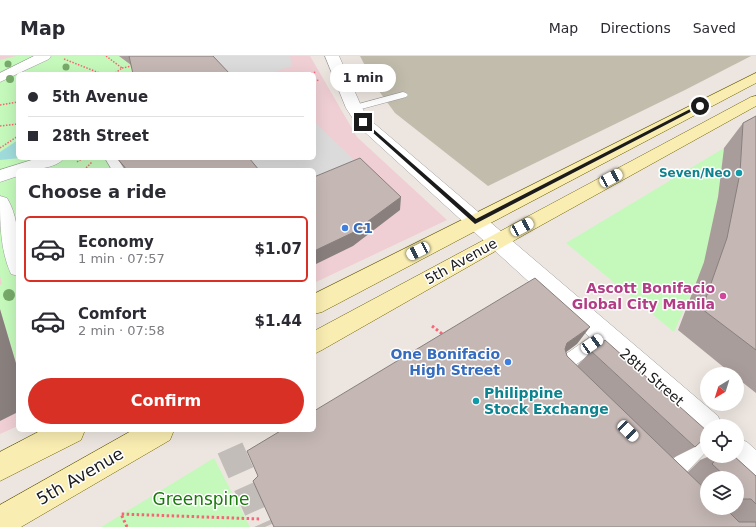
<!DOCTYPE html>
<meta charset="utf-8">
<style>
:root{--surface:#fff;--page:#f2f2f3;--text:#2b2b33;--muted:#7c7c81;--line:#e1e1e2;--accent:#d93025}
body{margin:0;font-family:"DejaVu Sans",sans-serif;background:var(--page);color:var(--text);height:100vh;display:flex;flex-direction:column;font-size:15px;white-space:nowrap}
*{box-sizing:border-box;margin:0}
p{font-size:13px;color:var(--muted)}
.icon{flex:none;width:22px;height:22px;fill:none;stroke:currentColor;stroke-width:2;stroke-linecap:round;stroke-linejoin:round}
.map{position:relative;flex:1;overflow:hidden}
.side{position:absolute;left:16px;top:112px;width:300px;height:264px;display:flex;flex-direction:column;background:var(--surface);border-radius:6px;box-shadow:0 4px 16px #0002}
.side>*{flex:none}
.guide{position:absolute;left:16px;top:16px;width:300px;height:88px;border-radius:6px;box-shadow:0 4px 16px #0002;display:grid;align-content:center;height:88px;padding:0 12px;background:var(--surface)}
.needle{width:26px;rotate:218deg}
.fabs{position:absolute;left:700px;top:311px;display:grid;gap:8px}
.fabs a{display:grid;place-items:center;width:44px;height:44px;border-radius:50%;background:var(--surface);box-shadow:0 4px 16px #0002;font-size:20px}
.end{position:absolute;width:18px;height:18px;margin:-9px;border:5px solid #1b1b1b;background:#fff;box-shadow:0 0 0 2px #fff}
.from{border-radius:50%}
.bubble{position:absolute;height:28px;border-radius:14px;background:var(--surface);box-shadow:0 4px 16px #0002;font-size:13px;font-weight:800;line-height:28px;text-align:center}
.car{position:absolute;width:12px;height:24px;margin:-12px -6px;border-radius:5px;box-shadow:0 0 3px 1px #0007;background:linear-gradient(#fff 24%,#345 0 40%,#fff 0 76%,#345 0 86%,#fff 0)}
.guide b{display:flex;align-items:center;gap:14px;height:38px;font-size:15px}
.guide b+b{border-top:1px solid var(--line)}
.guide i{width:10px;height:10px;background:var(--text)}
ul{padding:0;list-style:none}
li{display:flex;align-items:center;gap:12px;height:66px;margin:0 8px 6px;padding:0 4px;border:2px solid transparent;border-radius:6px}
li div{flex:1}
li b{display:block;font-size:15px}
li em{font-style:normal;font-weight:800}
li.selected{border-color:var(--accent)}
li>.icon{width:36px;height:36px;stroke-width:1.5}
h2{padding:0 12px;font-size:18px;line-height:48px}
.cta{display:flex;gap:8px;margin-top:auto;padding:8px 12px}
.cta a{flex:1;height:46px;border-radius:24px;background:var(--accent);color:#fff;font-size:16px;font-weight:800;line-height:46px;text-align:center}
header{display:flex;align-items:center;gap:24px;box-sizing:border-box;height:56px;padding:0 20px;background:var(--surface);border-bottom:1px solid var(--line)}
header strong{font-size:19px}
nav{display:flex;gap:22px;margin-inline-start:auto;font-size:14px}
.map>svg:first-child{display:block}
.commercial{fill:#efcfd4;fill-rule:evenodd}
.construction{fill:#c1bcac}
.park{fill:#c4f9bb}
.parking{fill:#dbdbdb}
.water{fill:#a0dbdb}
.lines{fill:none;stroke-linecap:round;stroke-linejoin:round}
.street-tunnel{stroke:#c3bdb9;stroke-width:27;stroke-dasharray:27 14;stroke-linecap:butt}
.lane-casing{stroke:#9c9c9c;stroke-width:1}
.street-casing{stroke:#9c9c9c;stroke-width:1}
.secondary-casing{stroke:#706404;stroke-width:1}
.path-far1{stroke:#fa6476;stroke-width:1.5;stroke-dasharray:1.5 1.5;stroke-linecap:butt}
.path{stroke:#fa6476;stroke-width:3;stroke-dasharray:2.5 2.5;stroke-linecap:butt}
.lane{fill:#fff;fill-rule:evenodd}
.street{fill:#fff;fill-rule:evenodd}
.secondary{fill:#f9edb2;fill-rule:evenodd}
.tree{fill:#78aa6b}
.wall{fill:#a99d9b;fill-rule:evenodd}
.shaded-wall{fill:#89807e}
.building{fill:#c4b7b4;stroke:#89807e}
.route{fill:#1b1b1b}
.culture-dot{fill:#0f9aa8;stroke:#fff;stroke-width:1.5}
.shop-dot{fill:#3f7fe0;stroke:#fff;stroke-width:1.5}
.hotel-dot{fill:#d1479c;stroke:#fff;stroke-width:1.5}
.labels{text-anchor:middle;stroke-width:3;stroke-linejoin:round;paint-order:stroke}
.far-culture-label{font-size:12px;font-weight:bold;fill:#0d838f;stroke:#fff;text-anchor:end}
.shop-label{font-size:14px;font-weight:bold;fill:#366cbe;stroke:#fff;text-anchor:start}
.street-label{font-size:14px;fill:#1b1b1b;stroke:#fff}
.hotel-label{font-size:14px;font-weight:bold;fill:#b23c85;stroke:#fff;text-anchor:end}
.culture-label{font-size:14px;font-weight:bold;fill:#0d838f;stroke:#fff;text-anchor:start}
.near-street-label{font-size:17px;fill:#1b1b1b;stroke:#fff}
.near-park-label{font-size:17px;fill:#19780b;stroke:#fff}
</style>
<header>
<strong>Map</strong>
<nav><a>Map</a><a>Directions</a><a>Saved</a></nav>
</header>
<div class="map">
<svg width="756" height="471" viewBox="0 0 756 471">
<rect width="100%" height="100%" fill="#ede6e0"/>
<path class="commercial" d="M0,0H310L357,81L447,164L314,227V114H18V370L0,378ZM18,18H314V102H18Z"/>
<path class="construction" d="M360,0H751L685,34L488,130L395,57L376,31Z"/>
<path class="park" d="M16,0H119L134,11L136,18H18V102H115L124,114H18V314L0,253V229L2,228L0,220V4Z
M724,92L718,141L705,206L674,276L566,187Z
M214,402L250,471H101Z"/>
<path class="parking" d="M209,0H290L292,10L267,18H225Z
M314,65L355,105L314,123V114H258L248,102H314Z"/>
<path class="water" d="M18,84V102H20L0,104V96Z"/>
<g class="lines">
<path class="street-tunnel" d="M230,392L265,471"/>
<defs>
<path id="lane" d="M403,36L406,37L408,39L406,41L354,55L349,52L351,50Z
M605,272L610,274L613,279L610,284L574,310L576,315L574,320L568,322L556,315L554,310L556,305L600,274Z
M707,374V395L678,425L671,427L664,425L658,414L661,408L667,405L670,406L701,377Z"/>
<path id="street" d="M34,0H51L49,3L0,26V17Z
M325,0H339L362,52L369,63L718,360L722,370H707V383L698,380L357,69L346,52Z
M38,102H64C57,113 30,114 18,114V120L0,126V114Z
M105,102H122L130,114H112Z
M0,140L7,142C21,165 18,194 18,220L11,218C0,194 0,166 0,140Z
M737,382L747,386L756,394V427C744,422 730,413 725,400H737Z"/>
<path id="secondary" d="M756,17V27L322,256L314,258V238Z
M756,40V50L529,176L322,294L314,298V275L751,41Z
M42,374H85L81,384L0,425V396Z
M133,374H174L170,384L21,471H0V449Z"/>
</defs>
<use href="#lane" class="lane-casing"/>
<use href="#street" class="street-casing"/>
<use href="#secondary" class="secondary-casing"/>
<path class="path-far1" d="M106,0L122,12L114,18
M64,3L102,18
M122,12L132,10
M305,18L316,16
M314,25L319,24
M0,49L18,46
M0,70L18,68
M0,92L18,80
M77,106L83,102
M84,114L92,106"/>
<path class="path" d="M432,270L445,280
M127,471L121,458L261,463"/>
<use href="#lane" class="lane"/>
<use href="#street" class="street"/>
<use href="#secondary" class="secondary"/>
</g>
<g class="tree">
<circle cx="8" cy="8" r="3.5"/>
<circle cx="66" cy="11" r="3.5"/>
<circle cx="10" cy="23" r="4"/>
<circle cx="9" cy="239" r="6"/>
</g>
<path class="wall" d="M119,0H213L131,9Z
M756,60V337L737,322V318H732L678,274L704,206L718,141L724,92L743,67Z
M117,102L259,114H125Z
M577,288L566,296L567,300L577,310L591,295L695,391L673,402L688,416L700,404L710,400H734L756,420V471H274ZM707,422H737V452H707Z"/>
<path class="shaded-wall" d="M401,141L400,154L353,190L314,209V195Z
M0,253L18,314V356L0,365Z
M590,271L577,288L555,304L567,287Z"/>
<path class="building" d="M129,0H213L230,18H133Z
M756,60V294L702,253L727,182L740,117L743,67Z
M117,102H249L259,114H127Z
M360,102L401,141L352,177L314,195V121Z
M535,222L590,271L567,287L565,293L567,300L707,435V452H725L739,466H756V471H274L253,425L258,420L247,395L282,374H314V355Z
M605,284L707,375V380L695,391L591,295Z
M719,400H734L756,420V448L751,443H737V422H727L712,408Z"/>
<path class="route" d="M698,49L702,50L475,168L361,66L364,65L476,163Z"/>
<g class="culture-dot">
<circle cx="739" cy="117" r="4"/>
<circle cx="476" cy="345" r="4"/>
</g>
<g class="shop-dot">
<circle cx="345" cy="172" r="4"/>
<circle cx="508" cy="306" r="4"/>
</g>
<circle class="hotel-dot" cx="723" cy="240" r="4"/>
<g class="labels">
<g class="far-culture-label">
<text x="731" y="121">Seven/Neo</text>
</g>
<g class="shop-label">
<text x="353" y="177">C1</text>
<text x="500" y="303" text-anchor="end">One Bonifacio<tspan x="500" dy="16">High Street</tspan></text>
</g>
<g class="street-label">
<text transform="translate(461 205) rotate(-29)" y="5">5th Avenue</text>
<text transform="translate(652 321) rotate(41)" y="5">28th Street</text>
</g>
<g class="hotel-label">
<text x="715" y="237">Ascott Bonifacio<tspan x="715" dy="16">Global City Manila</tspan></text>
</g>
<g class="culture-label">
<text x="484" y="342">Philippine<tspan x="484" dy="16">Stock Exchange</tspan></text>
</g>
<g class="near-street-label">
<text transform="translate(80 420) rotate(-30)" y="6">5th Avenue</text>
</g>
<g class="near-park-label">
<text x="201" y="449">Greenspine</text>
</g>
</g>
</svg>
<div class="fabs">
<a><svg class="needle" viewBox="-14 -14 28 28"><path d="M0-13l5 13h-10z" fill="#e53935"/><path d="M0 13l5-13h-10z" fill="#7c7c81"/></svg></a>
<a><svg class="icon" aria-label="locate" viewBox="0 0 24 24"><circle cx="12" cy="12" r="6"/><path d="M12 2v4M12 18v4M2 12h4M18 12h4"/></svg></a>
<a><svg class="icon" aria-label="layers" viewBox="0 0 24 24"><path d="M12 4l9 5-9 5-9-5zM3 14l9 5 9-5"/></svg></a>
</div>
<i class="end from" style="left:700px;top:50px"></i>
<i class="end" style="left:363px;top:66px"></i>
<div class="bubble" style="left:330px;top:8px;width:66px">1 min</div>
<i class="car" style="left:611px;top:122px;rotate:62deg"></i>
<i class="car" style="left:522px;top:171px;rotate:62deg"></i>
<i class="car" style="left:418px;top:195px;rotate:243deg"></i>
<i class="car" style="left:592px;top:288px;rotate:55deg"></i>
<i class="car" style="left:628px;top:375px;rotate:135deg"></i>
<div class="guide">
<b><i class="from"></i>5th Avenue</b>
<b><i></i>28th Street</b>
</div>
<section class="side">
<h2>Choose a ride</h2>
<ul>
<li class="selected"><svg class="icon" aria-label="car" viewBox="0 0 24 24"><path d="M5 17H2v-5l4-1 3-4h7l3 4 3 1v5h-3M9 17h6M6 11h13"/><circle cx="7" cy="17" r="2"/><circle cx="17" cy="17" r="2"/></svg><div><b>Economy</b><p>1 min · 07:57</p></div><em>$1.07</em></li>
<li><svg class="icon" aria-label="car" viewBox="0 0 24 24"><path d="M5 17H2v-5l4-1 3-4h7l3 4 3 1v5h-3M9 17h6M6 11h13"/><circle cx="7" cy="17" r="2"/><circle cx="17" cy="17" r="2"/></svg><div><b>Comfort</b><p>2 min · 07:58</p></div><em>$1.44</em></li>
</ul>
<div class="cta"><a>Confirm</a></div>
</section>
</div>
